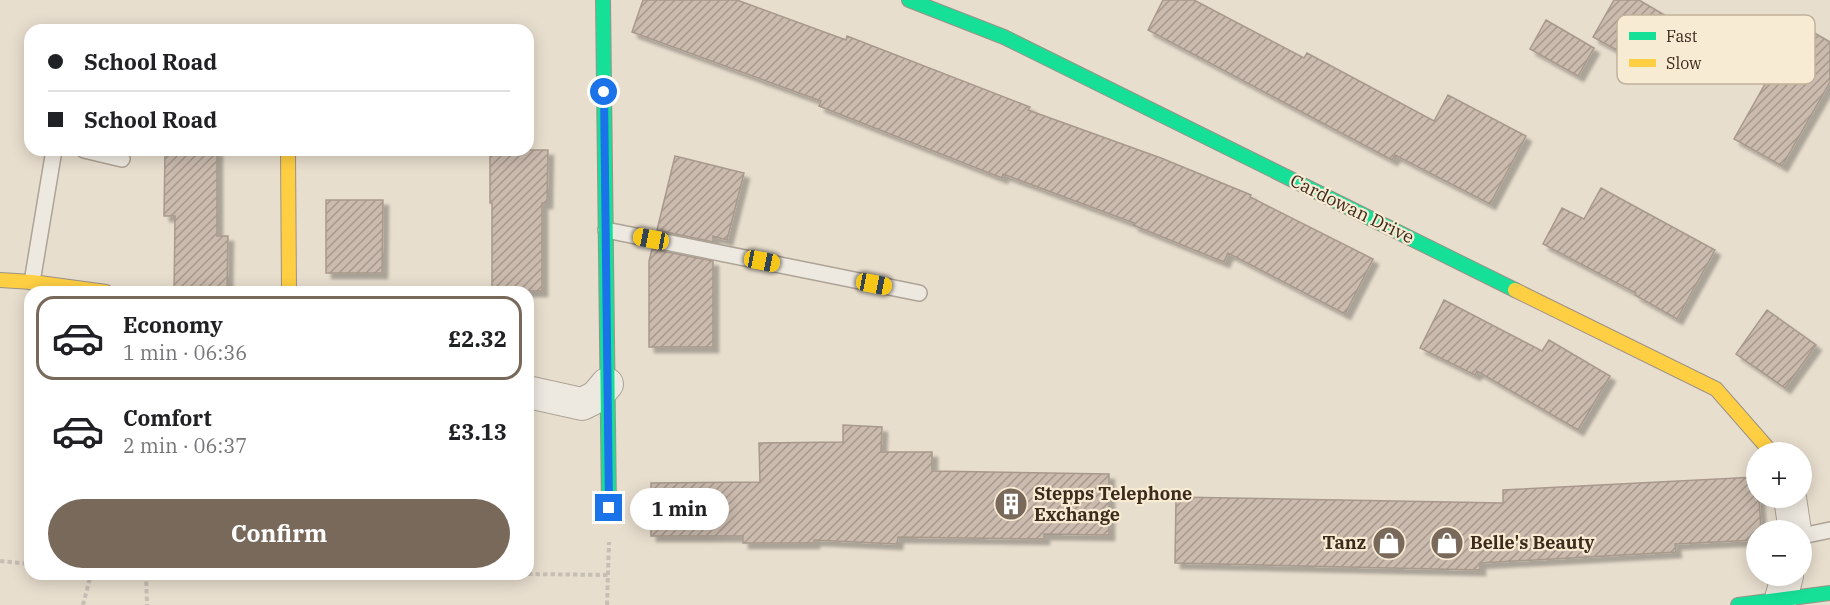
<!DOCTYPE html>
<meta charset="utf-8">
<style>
:root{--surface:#fff;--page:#f6f6f6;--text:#202124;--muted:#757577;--line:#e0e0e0;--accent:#78695b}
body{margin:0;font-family:"IBM Plex Serif",serif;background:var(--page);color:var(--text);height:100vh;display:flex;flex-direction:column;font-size:22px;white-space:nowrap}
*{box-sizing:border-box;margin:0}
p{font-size:20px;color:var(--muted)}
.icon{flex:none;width:33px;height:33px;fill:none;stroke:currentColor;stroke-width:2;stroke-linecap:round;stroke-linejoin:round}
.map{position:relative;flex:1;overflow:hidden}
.sheet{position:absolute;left:24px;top:286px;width:510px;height:294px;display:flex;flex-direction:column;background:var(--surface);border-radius:18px;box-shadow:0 3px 15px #0003}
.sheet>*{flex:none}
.hud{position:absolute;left:24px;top:24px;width:510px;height:132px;border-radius:18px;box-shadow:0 3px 15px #0003;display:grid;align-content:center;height:132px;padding:0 24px;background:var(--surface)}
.tools{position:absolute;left:1746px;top:442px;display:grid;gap:12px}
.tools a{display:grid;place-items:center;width:66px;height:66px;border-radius:50%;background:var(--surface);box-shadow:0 3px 15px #0003;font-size:30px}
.end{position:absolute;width:27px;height:27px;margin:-14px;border:8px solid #1a73e8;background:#fff;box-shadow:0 0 0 3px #fff}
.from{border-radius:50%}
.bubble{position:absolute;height:42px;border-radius:21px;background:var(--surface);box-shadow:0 3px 15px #0003;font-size:20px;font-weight:800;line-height:42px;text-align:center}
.car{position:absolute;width:18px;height:36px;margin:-18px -9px;border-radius:8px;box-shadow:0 0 4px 2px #0007;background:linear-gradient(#f5c518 24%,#345 0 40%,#f5c518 0 76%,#345 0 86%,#f5c518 0)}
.hud b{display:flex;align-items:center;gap:21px;height:57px;font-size:22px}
.hud b+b{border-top:2px solid var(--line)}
.hud i{width:15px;height:15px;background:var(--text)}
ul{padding:10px 0 0;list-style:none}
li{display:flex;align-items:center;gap:18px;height:84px;margin:0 12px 9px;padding:0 12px;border:3px solid transparent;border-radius:18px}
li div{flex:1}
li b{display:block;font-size:22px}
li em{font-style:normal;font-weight:800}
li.on{border-color:var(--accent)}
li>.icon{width:54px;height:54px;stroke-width:1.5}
.action{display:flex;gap:12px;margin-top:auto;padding:12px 24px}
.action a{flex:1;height:69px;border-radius:36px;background:var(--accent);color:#fff;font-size:24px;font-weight:800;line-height:69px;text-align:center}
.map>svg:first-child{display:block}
.building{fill:url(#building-hatch);stroke:#a8998d;stroke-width:1.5;filter:url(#shadow)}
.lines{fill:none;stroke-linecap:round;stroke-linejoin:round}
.lane-casing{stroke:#ada396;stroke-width:18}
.street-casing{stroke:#ada396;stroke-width:34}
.fast-casing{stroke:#9c9286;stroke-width:16}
.slow-casing{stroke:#9c9286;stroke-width:16}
.path{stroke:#c7bfb6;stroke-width:4;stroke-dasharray:4.5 3;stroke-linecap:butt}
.lane{stroke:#eee9e0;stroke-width:15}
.street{stroke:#eee9e0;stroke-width:32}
.fast{stroke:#16e098;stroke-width:14}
.slow{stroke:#ffcf43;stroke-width:14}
.route{stroke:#1a73e8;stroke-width:8}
.labels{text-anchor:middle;stroke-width:4.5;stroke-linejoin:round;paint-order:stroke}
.street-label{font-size:18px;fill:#3c2a1d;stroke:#f8ebd3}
.poi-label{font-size:18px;font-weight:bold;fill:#3c2a1d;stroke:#f8ebd3;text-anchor:start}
.key{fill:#f8ebd3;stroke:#c0b19c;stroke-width:1.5}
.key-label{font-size:16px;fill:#3c2a1d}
</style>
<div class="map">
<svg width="1830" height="605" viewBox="0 0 1830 605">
<defs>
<pattern id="building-hatch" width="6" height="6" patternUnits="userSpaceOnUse" patternTransform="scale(1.5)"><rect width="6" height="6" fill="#cbbbae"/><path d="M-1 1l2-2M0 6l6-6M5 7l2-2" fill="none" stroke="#a6988d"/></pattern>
<filter id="shadow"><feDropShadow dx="5.5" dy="5.5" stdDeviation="1.5" flood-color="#0004"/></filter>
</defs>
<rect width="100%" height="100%" fill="#e8dece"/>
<path class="building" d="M643,0H737L846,40L847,36L1030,107L1028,110L1161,158L1251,195L1250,197L1373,259L1345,314L1228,253L1224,262L1133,225L1134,223L1003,174L1002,178L819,106L821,101L632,32Z
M1163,0H1194L1304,58L1307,53L1434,121L1448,95L1526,136L1490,204L1395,155L1392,160L1148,30Z
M1614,0H1639L1668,17L1642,64L1593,37Z
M1546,20L1594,48L1578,76L1530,49Z
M1799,24L1830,42V82L1782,166L1734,139Z
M165,150H217V236H228L227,292H174L175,216H164Z
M490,150H548L547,203H542V291H492V203H490Z
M675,156L744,173L727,240L713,236V242L657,230Z
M1601,188L1715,250L1677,319L1635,295L1636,293L1543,244L1562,208L1584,219Z
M326,200H383L382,273H326Z
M652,249L713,261V347H649V261Z
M1444,300L1542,351L1549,340L1610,376L1578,430L1477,371L1475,375L1420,348Z
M1767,310L1816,345L1785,388L1736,354Z
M843,425L882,427L881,452H932V471L1109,474V535L1044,534V539L898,537L897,544L814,540V543H743V536H651V483L760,482L759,443L843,442Z
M1756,477V498H1759L1761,531H1756V540L1675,544L1676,552L1480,563V570L1175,563L1176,497L1503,503V490Z"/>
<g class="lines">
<defs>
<path id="lane" d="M84,150L122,159
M606,230L919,293
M32,282L54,150
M1802,536L1830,530"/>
<path id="street" d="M528,392L582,404L596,397L607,384
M1790,498L1795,531
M1781,599L1787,576"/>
<path id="fast" d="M603,0L609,508
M909,0L1004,37L1515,290
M1738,605L1830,593"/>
<path id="slow" d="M288,150L289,292
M0,280L32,282L106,292
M1515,290L1716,389L1772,453"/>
</defs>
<use href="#lane" class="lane-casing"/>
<use href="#street" class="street-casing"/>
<use href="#fast" class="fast-casing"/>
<use href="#slow" class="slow-casing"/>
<path class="path" d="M0,561L30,564
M146,574L147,605
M528,574L608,575
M83,605L91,574
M607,605L609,542"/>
<use href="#lane" class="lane"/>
<use href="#street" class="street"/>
<use href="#fast" class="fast"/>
<use href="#slow" class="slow"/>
</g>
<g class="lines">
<path class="route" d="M604,92L609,508"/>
</g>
<defs>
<symbol id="building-disc" viewBox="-11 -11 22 22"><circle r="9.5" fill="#78695b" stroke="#f8ebd3"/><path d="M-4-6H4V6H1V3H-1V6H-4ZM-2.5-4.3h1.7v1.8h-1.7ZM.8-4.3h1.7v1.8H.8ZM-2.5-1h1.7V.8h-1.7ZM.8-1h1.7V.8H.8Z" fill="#fff"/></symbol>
<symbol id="shop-disc" viewBox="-11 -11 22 22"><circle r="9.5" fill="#78695b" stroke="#f8ebd3"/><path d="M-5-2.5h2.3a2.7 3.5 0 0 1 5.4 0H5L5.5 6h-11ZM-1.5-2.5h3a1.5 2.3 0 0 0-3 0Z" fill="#fff"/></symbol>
</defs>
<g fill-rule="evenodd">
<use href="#building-disc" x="992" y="485" width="38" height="38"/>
<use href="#shop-disc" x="1370" y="524" width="38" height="38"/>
<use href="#shop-disc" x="1428" y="524" width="38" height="38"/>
</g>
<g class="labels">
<g class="street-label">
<text transform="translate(1352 209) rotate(26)" y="6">Cardowan Drive</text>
</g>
<g class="poi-label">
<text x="1034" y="500">Stepps Telephone<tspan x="1034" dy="21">Exchange</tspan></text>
<text x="1366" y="549" text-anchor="end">Tanz</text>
<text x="1470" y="549">Belle's Beauty</text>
</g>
</g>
<rect x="1617" y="15" width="198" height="69" rx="9" class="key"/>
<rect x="1629" y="32" width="27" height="8" fill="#16e098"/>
<rect x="1629" y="59" width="27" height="8" fill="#ffcf43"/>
<g class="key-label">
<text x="1666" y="42">Fast</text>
<text x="1666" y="69">Slow</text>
</g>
</svg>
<div class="tools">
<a>+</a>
<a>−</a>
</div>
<i class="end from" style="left:604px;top:92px"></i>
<i class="end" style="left:609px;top:508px"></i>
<div class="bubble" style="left:630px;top:488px;width:99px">1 min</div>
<i class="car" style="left:651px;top:239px;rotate:281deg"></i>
<i class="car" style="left:762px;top:261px;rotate:101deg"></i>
<i class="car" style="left:874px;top:284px;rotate:101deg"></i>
<div class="hud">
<b><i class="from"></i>School Road</b>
<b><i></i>School Road</b>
</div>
<section class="sheet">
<ul>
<li class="on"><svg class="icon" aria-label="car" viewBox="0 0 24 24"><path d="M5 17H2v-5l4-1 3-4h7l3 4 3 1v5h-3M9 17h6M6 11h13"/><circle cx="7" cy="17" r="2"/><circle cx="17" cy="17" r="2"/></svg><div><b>Economy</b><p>1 min · 06:36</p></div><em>£2.32</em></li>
<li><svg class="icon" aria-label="car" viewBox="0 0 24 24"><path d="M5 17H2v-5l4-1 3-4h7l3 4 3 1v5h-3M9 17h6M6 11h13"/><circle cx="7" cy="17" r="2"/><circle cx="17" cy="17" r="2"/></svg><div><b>Comfort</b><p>2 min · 06:37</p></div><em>£3.13</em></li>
</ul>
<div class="action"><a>Confirm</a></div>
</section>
</div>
